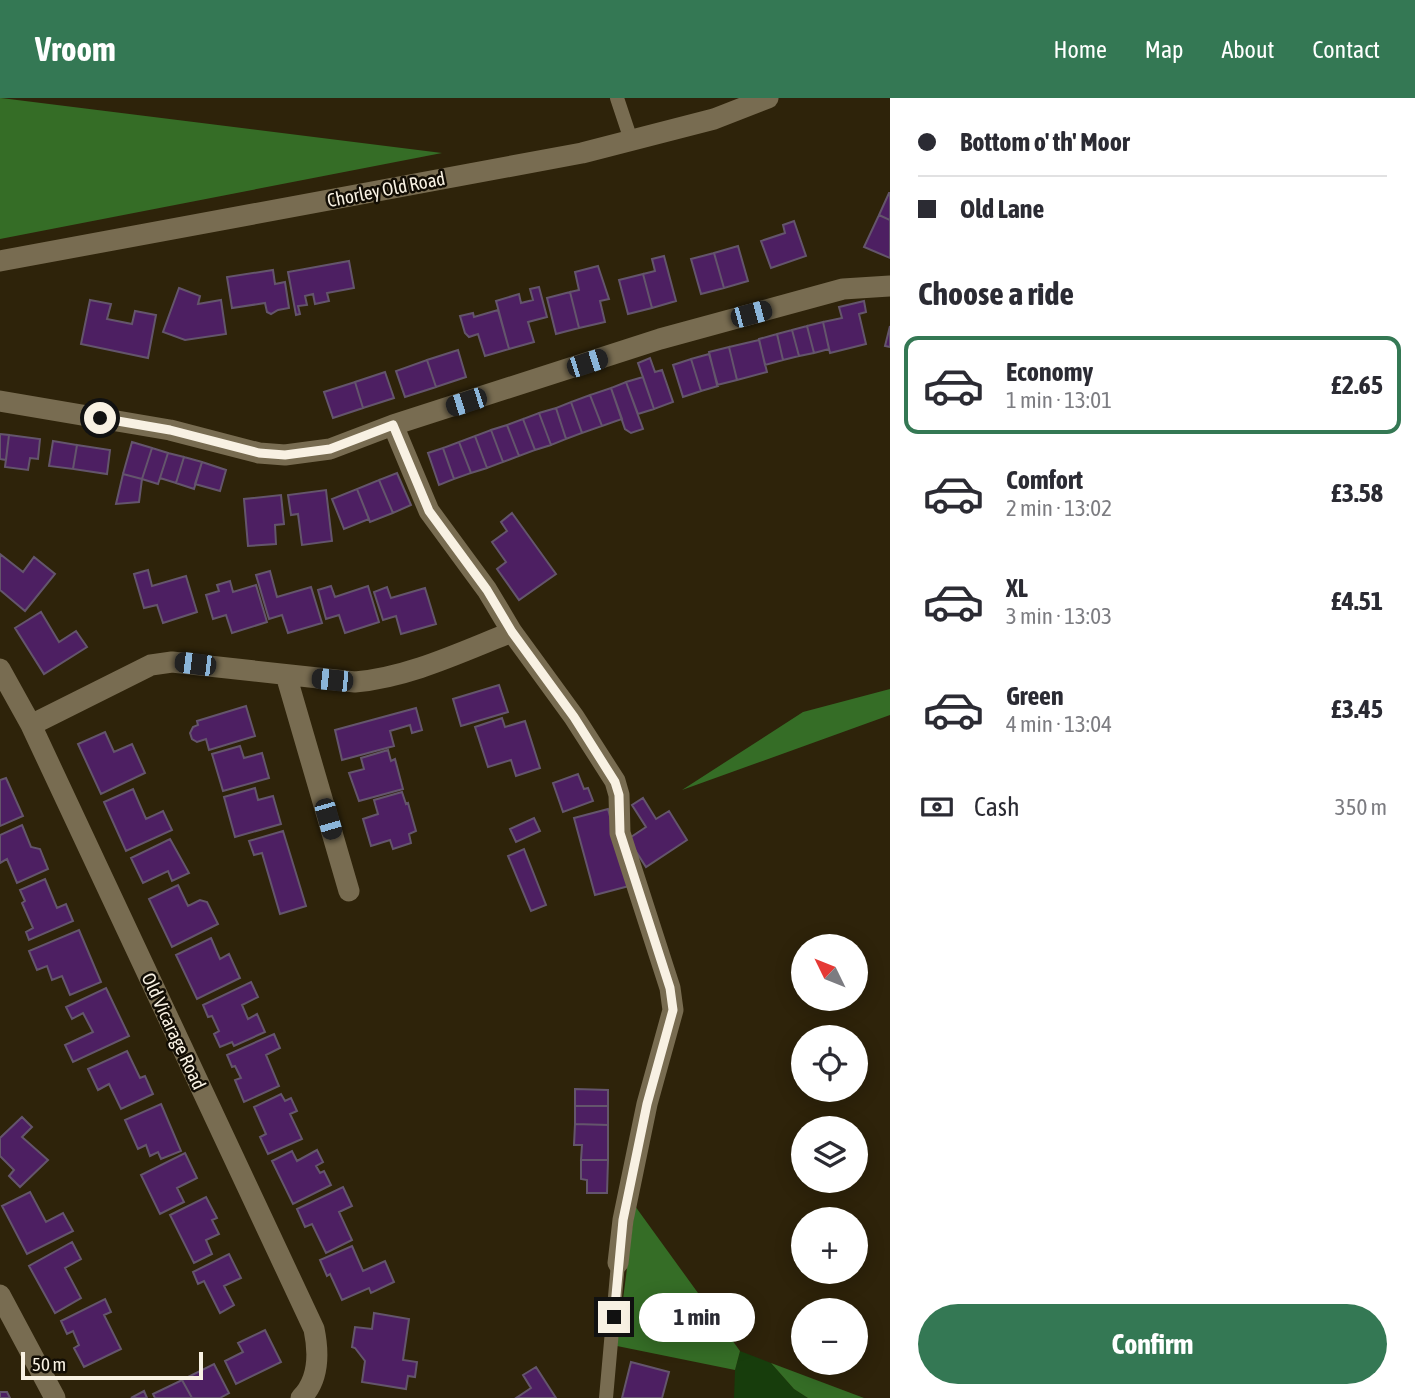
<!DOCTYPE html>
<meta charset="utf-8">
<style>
:root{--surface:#fff;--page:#f2f2f3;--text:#2b2b33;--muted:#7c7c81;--line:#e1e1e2;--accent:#347854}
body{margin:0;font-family:"Asap Condensed",sans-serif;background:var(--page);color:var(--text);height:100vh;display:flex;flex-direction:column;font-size:26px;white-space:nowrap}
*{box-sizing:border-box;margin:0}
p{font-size:23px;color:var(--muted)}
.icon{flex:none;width:38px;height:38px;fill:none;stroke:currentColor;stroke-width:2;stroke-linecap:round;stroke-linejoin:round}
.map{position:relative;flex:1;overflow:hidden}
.details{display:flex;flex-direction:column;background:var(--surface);width:525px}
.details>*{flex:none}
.guide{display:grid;align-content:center;height:154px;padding:0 28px;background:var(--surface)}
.needle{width:46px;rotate:313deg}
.fabs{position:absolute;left:791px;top:836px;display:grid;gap:14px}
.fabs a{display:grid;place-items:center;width:77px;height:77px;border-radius:50%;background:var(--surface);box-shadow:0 4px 18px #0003;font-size:35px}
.scale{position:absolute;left:21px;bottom:18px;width:182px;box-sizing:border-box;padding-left:7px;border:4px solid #f8f1e3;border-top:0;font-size:19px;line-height:24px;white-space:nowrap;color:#f8f1e3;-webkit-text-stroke:5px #120d04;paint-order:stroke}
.end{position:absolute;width:32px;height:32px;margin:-16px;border:9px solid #f8f1e3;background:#111;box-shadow:0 0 0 4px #111}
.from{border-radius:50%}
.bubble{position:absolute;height:49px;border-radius:24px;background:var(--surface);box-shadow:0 4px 18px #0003;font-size:23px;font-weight:700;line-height:49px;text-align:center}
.car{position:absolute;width:21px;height:42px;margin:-21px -10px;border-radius:9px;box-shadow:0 0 5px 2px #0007;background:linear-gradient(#222 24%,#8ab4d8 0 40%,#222 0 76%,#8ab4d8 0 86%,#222 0)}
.guide b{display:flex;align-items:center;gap:24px;height:66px;font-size:26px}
.guide b+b{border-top:2px solid var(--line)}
.guide i{width:18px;height:18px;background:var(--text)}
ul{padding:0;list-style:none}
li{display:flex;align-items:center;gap:21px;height:98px;margin:0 14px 10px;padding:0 14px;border:4px solid transparent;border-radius:14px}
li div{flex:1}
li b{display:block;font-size:26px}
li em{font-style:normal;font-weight:700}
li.on{border-color:var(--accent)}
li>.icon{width:63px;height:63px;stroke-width:1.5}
h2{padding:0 28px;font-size:32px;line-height:84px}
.pay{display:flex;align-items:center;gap:18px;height:77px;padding:0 28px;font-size:26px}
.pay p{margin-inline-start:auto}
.button{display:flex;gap:14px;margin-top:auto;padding:14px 28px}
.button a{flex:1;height:80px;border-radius:42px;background:var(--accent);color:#fff;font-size:28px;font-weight:700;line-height:80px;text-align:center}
header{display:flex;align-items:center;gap:42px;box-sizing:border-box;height:98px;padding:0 35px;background:var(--accent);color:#fff}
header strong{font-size:33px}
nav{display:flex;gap:38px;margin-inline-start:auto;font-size:24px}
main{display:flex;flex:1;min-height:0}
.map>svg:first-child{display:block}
.green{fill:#173d0c}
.forest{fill:#356d26}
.building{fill:#4d1f62;stroke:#64556c;stroke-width:2}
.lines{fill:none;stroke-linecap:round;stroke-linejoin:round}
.lane{stroke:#786c51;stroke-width:14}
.street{stroke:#786c51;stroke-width:21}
.secondary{stroke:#786c51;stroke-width:21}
.route{stroke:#f8f1e3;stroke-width:9}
.labels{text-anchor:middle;stroke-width:5;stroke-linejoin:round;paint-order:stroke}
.street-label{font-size:19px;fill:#f8f1e3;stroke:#120d04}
</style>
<header>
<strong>Vroom</strong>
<nav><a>Home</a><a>Map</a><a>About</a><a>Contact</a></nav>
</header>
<main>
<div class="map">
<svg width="890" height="1300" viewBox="0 0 890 1300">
<rect width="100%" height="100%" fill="#2e230a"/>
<path class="green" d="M740,1253L771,1265L794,1291L808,1300H734L735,1272Z"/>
<path class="forest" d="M0,0H1L442,55L0,141Z
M890,591V617L682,692L803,614Z
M635,1108L740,1253L735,1272L617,1248Z
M771,1265L864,1300H808L794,1291Z"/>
<path class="building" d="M889,95H890V122L879,117Z
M879,117L890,122V160L864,149Z
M794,123L806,158L771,170L761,143L785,135L783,127Z
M738,148L748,183L724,190L714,155Z
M714,155L724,190L701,196L691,161Z
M664,158L676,203L652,210L643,176L655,173L652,161Z
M349,163L354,190L327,195L329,203L315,206L313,196L305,198L307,207L298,208L300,216L296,217L288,174Z
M598,168L609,201L600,203L605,224L579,230L570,194L579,192L575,174Z
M273,172L275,186L285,184L289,210L278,212L271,216L267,214L265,205L232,210L227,179Z
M643,176L652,210L628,216L619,182Z
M539,189L547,219L528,224L534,244L509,251L496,203L519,196L521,205L533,202L530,191Z
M179,190L200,198L198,206L221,202L226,236L185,242L163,234Z
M570,194L579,230L556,236L547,200Z
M90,202L111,206L107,221L132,226L135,213L156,217L148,260L81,246Z
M864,203L866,214L859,216L866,246L830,255L823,224L842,220L839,209Z
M498,212L509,251L485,258L478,236L469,239L465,235L460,218L473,215L474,219Z
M823,224L829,251L814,255L807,228Z
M807,228L814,255L799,258L792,232Z
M890,228V249L885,248Z
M792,232L799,258L783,262L777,236Z
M777,236L783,262L765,267L759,241Z
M759,242L767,274L737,282L729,249Z
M729,249L737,282L717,287L709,254Z
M458,252L466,279L436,289L427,262Z
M709,256L718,288L701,293L691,261Z
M650,260L655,274L662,272L673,304L654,311L638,265Z
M691,261L701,293L683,299L673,267Z
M427,262L436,289L405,299L396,273Z
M385,274L394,300L363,310L355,284Z
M643,279L654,311L638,316L626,284Z
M355,284L363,310L333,320L324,294Z
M626,284L643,331L631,335L625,331L611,290Z
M611,290L622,321L602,328L590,297Z
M590,297L602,328L582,335L571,304Z
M571,304L582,335L566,341L556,310Z
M556,310L566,341L551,347L539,315Z
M539,315L551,347L535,352L523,321Z
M523,321L535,352L519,358L507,327Z
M507,327L519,358L503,364L491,332Z
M491,332L503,364L487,370L475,338Z
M0,336L9,337L6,362L0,361Z
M9,337L40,341L38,361L30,360L28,372L5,369Z
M475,338L487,370L471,375L459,344Z
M53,343L77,347L73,371L49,368Z
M132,344L152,350L142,381L123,376Z
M459,344L471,375L454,381L443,350Z
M77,347L110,352L107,376L73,371Z
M152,350L168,355L158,386L142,381Z
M443,350L454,381L439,387L428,355Z
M168,355L184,359L176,385L160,380Z
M184,359L202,364L194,391L176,385Z
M202,364L226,372L220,393L195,386Z
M397,375L411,407L393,415L379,382Z
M123,376L142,381L139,404L116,406Z
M379,382L393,415L370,424L357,391Z
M357,391L369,421L344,431L332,401Z
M326,392L332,443L302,447L298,416L291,417L288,397Z
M281,397L284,426L275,427L276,446L248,448L244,401Z
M512,415L556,476L519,502L497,471L506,464L492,444L507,433L501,424Z
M0,456L23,474L34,459L55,476L25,513L0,492Z
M148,472L152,488L186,478L197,514L163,525L157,507L144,510L134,476Z
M270,473L277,499L311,489L322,525L288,535L282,517L269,521L256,477Z
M230,483L233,494L256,487L267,524L232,535L226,517L213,521L206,497L219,493L217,487Z
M331,488L335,499L368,488L379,524L345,535L339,517L326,521L318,492Z
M387,489L391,500L425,490L436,526L401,536L396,518L383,522L374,494Z
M41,514L59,544L76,533L87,549L44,576L15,530Z
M499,587L508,614L461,628L453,601Z
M246,608L255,638L209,652L206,641L197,644L192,641L190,635L193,629L198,627L197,623Z
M416,610L422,632L412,635L410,627L390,633L394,648L342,662L335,632Z
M502,620L505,629L525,623L540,670L516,678L511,662L488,669L475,629Z
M105,634L114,654L132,646L145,675L101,696L78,646Z
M240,648L244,660L262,655L269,680L223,693L212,656Z
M388,652L391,663L395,661L403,691L359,703L349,675L364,671L361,660Z
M578,676L584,691L588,690L593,703L563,714L553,685Z
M6,680L23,718L0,728V682Z
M255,690L258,702L273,698L281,726L235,739L224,699Z
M133,691L146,721L163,713L172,732L126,753L104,704Z
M402,694L406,706L408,705L416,733L409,736L411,745L393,751L390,742L371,748L363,721L378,716L374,702Z
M643,700L656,721L669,713L687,742L646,769L628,741L646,729L632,707Z
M608,711L629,788L595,797L574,720Z
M534,720L540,733L516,744L510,731Z
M22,727L31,749L40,751L48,771L17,785L7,761L0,765V737Z
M283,733L306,808L280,816L262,755L254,757L249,743Z
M170,741L189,775L172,783L168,773L143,785L131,760Z
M524,751L546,807L531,813L508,758Z
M45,781L57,810L66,806L73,823L29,842L26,834L33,830L22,805L25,803L20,792Z
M178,787L188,808L200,802L207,804L218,826L172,849L149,801Z
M79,832L101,884L70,897L62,878L52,882L47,868L37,872L29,853Z
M211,840L220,861L229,856L240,880L197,901L176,857Z
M251,884L258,899L242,907L248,921L257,916L265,934L234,948L232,944L220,949L214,936L219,933L212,918L208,919L203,907Z
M106,890L129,938L73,964L65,947L93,934L83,915L72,921L66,909Z
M274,936L280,950L266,957L279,988L244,1004L235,982L241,980L235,968L232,969L227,957Z
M127,953L140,980L145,978L153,996L121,1011L109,986L98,992L88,971Z
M575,991L608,992V1008H575Z
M281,996L285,1003L291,1000L297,1013L290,1016L302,1041L268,1056L260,1039L266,1036L254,1009Z
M161,1006L181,1053L161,1061L158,1054L150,1058L146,1047L138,1051L125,1022Z
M575,1008H608V1027L575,1026Z
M22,1019L32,1029L22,1039L48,1062L20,1089L9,1078L14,1072L0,1058V1040Z
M575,1026L608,1027V1062H581L582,1047H574Z
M317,1052L323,1064L316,1068L320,1075L324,1073L331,1087L293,1106L272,1063L292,1053L297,1063Z
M185,1055L197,1080L177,1090L184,1104L160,1116L141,1077Z
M581,1062H608L607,1095H587V1082L581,1081Z
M343,1089L352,1108L339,1114L352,1142L326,1155L312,1126L305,1129L297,1111Z
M30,1094L46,1124L63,1115L73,1133L27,1156L2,1108Z
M206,1099L217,1120L212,1122L219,1136L206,1142L212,1156L194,1165L170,1117Z
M72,1144L81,1161L65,1170L81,1200L55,1215L29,1168Z
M352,1148L363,1173L385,1163L394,1184L371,1195L369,1190L342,1202L330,1176L327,1178L320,1162Z
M229,1156L241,1180L224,1188L234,1207L220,1215L204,1183L198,1186L193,1174Z
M105,1201L111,1214L104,1217L121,1251L84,1269L74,1250L79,1247L73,1233L67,1236L61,1223Z
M374,1215L409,1221L403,1262L417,1264L415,1279L408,1278L406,1291L362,1284L365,1263L355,1250L352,1249L355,1229L372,1231Z
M265,1232L281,1264L236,1286L225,1263L243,1254L238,1245Z
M631,1264L669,1274L662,1300H622Z
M214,1266L229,1295L220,1300H192L182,1282Z
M536,1269L556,1300H516L531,1290L523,1277Z
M182,1282L192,1300H155L153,1296Z
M144,1293L147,1300H131Z
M0,1294H7L10,1300H0Z"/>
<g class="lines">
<path class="lane" d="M617,0L631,42
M606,1300L618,1165"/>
<path class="street" d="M0,303L170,332L259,355L285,357L330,351L393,327L660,241L843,191L890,188
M393,327L429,413L487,492L512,534L574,619L615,683L619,697L620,735L670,890L673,912L647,1006L623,1122L618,1165
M0,571L31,627L314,1231C319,1255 319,1282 301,1300
M286,577L349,793
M31,627L151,567L172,564L355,584C410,579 461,554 512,534
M0,1197L55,1300"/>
<path class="secondary" d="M0,163L582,55L714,21L768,0"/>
</g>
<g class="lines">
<path class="route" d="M100,320L170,332L259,355L285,357L330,351L393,327L429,413L487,492L512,534L574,619L615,684L619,697L620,735L670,890L673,912L647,1006L623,1122L614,1219"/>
</g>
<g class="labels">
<g class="street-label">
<text transform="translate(386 91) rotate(-11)" y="7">Chorley Old Road</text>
<text transform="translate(174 933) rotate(65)" y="7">Old Vicarage Road</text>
</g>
</g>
</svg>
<div class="fabs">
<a><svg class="needle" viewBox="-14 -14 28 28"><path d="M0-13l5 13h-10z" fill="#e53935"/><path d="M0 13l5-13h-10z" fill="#7c7c81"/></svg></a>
<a><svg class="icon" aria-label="locate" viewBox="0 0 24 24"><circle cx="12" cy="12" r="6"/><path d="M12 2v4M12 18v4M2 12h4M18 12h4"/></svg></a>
<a><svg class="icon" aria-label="layers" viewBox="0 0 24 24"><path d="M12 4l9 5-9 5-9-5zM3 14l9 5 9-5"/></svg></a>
<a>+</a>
<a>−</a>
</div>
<div class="scale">50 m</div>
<i class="end from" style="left:100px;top:320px"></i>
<i class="end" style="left:614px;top:1219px"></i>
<div class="bubble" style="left:639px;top:1195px;width:116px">1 min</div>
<i class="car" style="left:751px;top:216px;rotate:75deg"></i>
<i class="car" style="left:587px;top:265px;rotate:72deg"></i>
<i class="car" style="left:466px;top:304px;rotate:252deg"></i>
<i class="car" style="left:195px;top:566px;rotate:277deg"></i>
<i class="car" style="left:332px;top:582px;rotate:276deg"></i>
<i class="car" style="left:328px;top:721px;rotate:164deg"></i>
</div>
<section class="details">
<div class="guide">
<b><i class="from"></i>Bottom o' th' Moor</b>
<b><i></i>Old Lane</b>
</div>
<h2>Choose a ride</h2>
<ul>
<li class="on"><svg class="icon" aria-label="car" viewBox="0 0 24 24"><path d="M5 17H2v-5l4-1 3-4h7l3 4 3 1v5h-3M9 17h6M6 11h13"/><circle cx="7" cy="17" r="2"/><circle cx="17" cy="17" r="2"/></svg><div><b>Economy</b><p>1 min · 13:01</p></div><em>£2.65</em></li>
<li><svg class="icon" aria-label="car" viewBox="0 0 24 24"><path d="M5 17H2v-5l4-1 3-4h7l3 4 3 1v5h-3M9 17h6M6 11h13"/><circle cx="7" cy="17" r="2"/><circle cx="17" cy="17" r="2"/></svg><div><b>Comfort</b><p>2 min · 13:02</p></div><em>£3.58</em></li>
<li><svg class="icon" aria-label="car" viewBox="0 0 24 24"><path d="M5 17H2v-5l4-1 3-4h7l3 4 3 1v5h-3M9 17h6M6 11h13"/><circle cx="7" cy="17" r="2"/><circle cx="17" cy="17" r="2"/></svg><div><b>XL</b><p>3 min · 13:03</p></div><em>£4.51</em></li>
<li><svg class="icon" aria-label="car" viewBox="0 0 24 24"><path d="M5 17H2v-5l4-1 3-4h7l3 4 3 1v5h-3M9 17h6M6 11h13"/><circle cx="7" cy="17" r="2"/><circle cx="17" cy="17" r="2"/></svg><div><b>Green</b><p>4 min · 13:04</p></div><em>£3.45</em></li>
</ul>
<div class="pay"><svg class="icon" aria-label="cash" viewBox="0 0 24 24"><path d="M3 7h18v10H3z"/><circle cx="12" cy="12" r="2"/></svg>Cash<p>350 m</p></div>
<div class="button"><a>Confirm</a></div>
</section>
</main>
